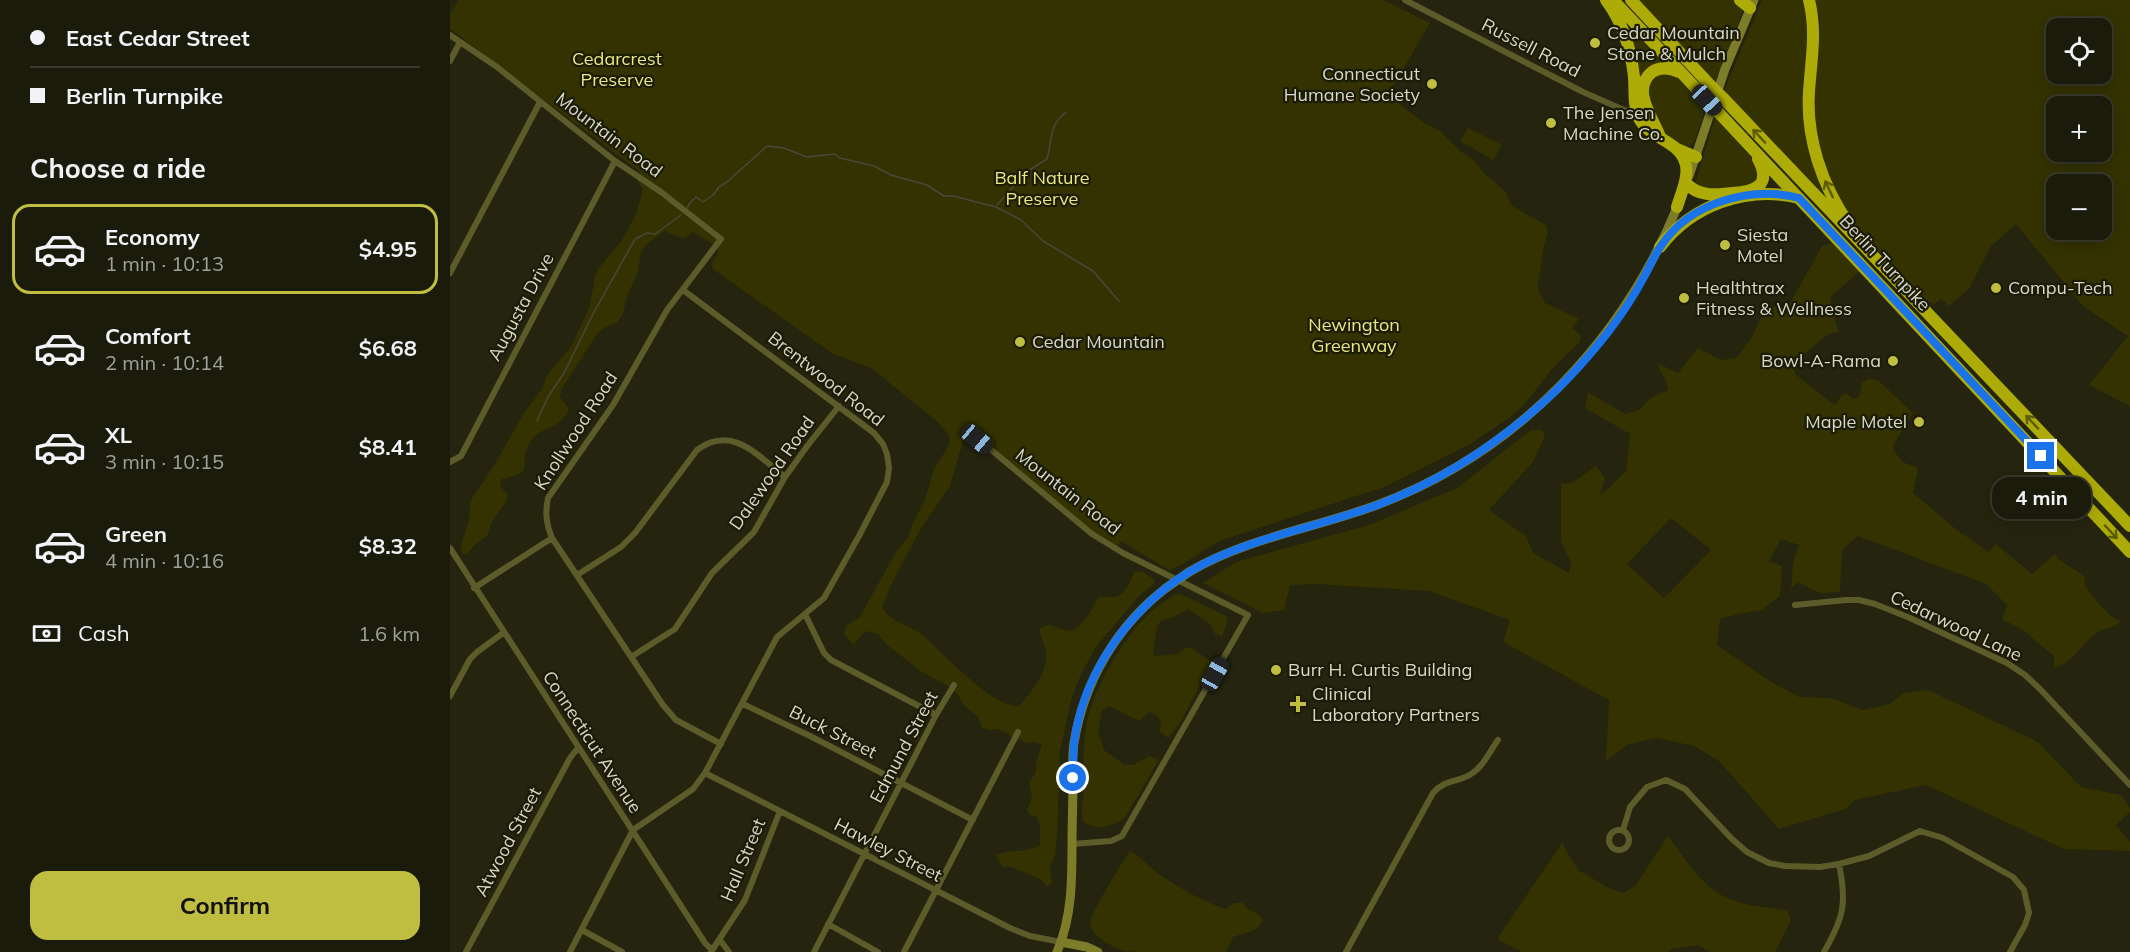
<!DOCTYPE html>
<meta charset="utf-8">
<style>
:root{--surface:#1b1b0b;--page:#242414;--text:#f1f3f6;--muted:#a0a19d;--line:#39392c;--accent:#c0be41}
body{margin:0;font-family:Mulish,sans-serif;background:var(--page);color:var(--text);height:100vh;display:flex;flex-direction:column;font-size:22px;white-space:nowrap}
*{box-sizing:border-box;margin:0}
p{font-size:20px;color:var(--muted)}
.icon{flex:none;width:33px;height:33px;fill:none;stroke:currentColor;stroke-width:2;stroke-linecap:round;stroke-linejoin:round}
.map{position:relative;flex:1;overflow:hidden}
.sheet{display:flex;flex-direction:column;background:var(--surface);width:450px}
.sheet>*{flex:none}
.top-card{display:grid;align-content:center;height:132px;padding:0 30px;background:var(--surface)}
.buttons{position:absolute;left:1596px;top:18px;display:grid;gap:12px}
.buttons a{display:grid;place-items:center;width:66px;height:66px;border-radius:12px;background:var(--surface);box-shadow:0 3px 15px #0003,0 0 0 2px var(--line);font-size:30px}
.end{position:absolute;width:27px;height:27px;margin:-14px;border:8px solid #1a73e8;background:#fff;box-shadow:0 0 0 3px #fff}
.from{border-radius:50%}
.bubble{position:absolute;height:42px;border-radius:18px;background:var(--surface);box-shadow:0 3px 15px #0003,0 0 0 2px var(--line);font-size:20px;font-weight:700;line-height:42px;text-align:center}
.car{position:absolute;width:18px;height:36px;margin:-18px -9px;border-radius:8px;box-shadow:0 0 4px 2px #0007;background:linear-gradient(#222 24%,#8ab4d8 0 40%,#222 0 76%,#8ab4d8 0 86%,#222 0)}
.top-card b{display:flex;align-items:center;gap:21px;height:57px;font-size:22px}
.top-card b+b{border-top:2px solid var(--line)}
.top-card i{width:15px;height:15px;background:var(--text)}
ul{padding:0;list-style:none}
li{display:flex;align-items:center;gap:18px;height:90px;margin:0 12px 9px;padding:0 18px;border:3px solid transparent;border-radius:18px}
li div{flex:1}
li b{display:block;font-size:22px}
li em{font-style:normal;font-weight:700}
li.current{border-color:var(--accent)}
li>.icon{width:54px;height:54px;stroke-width:1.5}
h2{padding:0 30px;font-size:27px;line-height:72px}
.pay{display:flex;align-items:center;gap:15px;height:66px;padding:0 30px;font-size:22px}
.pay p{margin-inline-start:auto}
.primary-button{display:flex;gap:12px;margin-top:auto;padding:12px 30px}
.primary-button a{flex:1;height:69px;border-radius:18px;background:var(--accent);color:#111;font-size:24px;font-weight:700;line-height:69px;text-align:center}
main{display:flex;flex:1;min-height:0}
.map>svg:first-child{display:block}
.green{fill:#333200;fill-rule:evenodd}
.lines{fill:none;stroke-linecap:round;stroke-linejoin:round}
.stream{stroke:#48483d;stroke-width:1.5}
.street{stroke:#5c5c2b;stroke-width:6}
.secondary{stroke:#7d7c28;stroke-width:9}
.highway{stroke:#adab07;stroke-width:12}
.secondary-bridge{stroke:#7d7c28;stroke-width:9}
.highway-bridge{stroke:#adab07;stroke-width:12}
.oneway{stroke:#5d5c06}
.route{stroke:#1a73e8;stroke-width:8}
.poi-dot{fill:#c0be41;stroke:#1b1b06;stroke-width:2}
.labels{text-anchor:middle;stroke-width:4.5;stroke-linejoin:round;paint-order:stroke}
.poi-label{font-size:18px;fill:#d7d8ca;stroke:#1b1b06;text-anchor:start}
.street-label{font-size:18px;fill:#d7d8ca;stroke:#1b1b06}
.park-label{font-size:18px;fill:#e8e883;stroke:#1b1b06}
</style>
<main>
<section class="sheet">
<div class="top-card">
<b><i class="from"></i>East Cedar Street</b>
<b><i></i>Berlin Turnpike</b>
</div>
<h2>Choose a ride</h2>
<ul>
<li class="current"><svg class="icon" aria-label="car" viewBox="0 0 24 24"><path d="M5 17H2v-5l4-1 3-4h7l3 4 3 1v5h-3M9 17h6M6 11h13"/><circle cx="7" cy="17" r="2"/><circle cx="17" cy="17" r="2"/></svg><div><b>Economy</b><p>1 min · 10:13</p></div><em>$4.95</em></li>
<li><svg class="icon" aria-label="car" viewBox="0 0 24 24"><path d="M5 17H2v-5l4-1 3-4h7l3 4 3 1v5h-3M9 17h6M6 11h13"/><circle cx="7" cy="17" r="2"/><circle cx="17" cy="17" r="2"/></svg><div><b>Comfort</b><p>2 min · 10:14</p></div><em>$6.68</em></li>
<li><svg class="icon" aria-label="car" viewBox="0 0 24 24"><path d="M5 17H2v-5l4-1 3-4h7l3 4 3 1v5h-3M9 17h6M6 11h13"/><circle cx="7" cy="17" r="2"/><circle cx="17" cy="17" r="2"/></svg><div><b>XL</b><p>3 min · 10:15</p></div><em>$8.41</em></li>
<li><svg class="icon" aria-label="car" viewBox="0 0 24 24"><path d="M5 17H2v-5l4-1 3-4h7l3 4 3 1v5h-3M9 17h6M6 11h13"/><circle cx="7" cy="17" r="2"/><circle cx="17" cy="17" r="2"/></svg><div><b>Green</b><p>4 min · 10:16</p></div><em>$8.32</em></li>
</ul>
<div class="pay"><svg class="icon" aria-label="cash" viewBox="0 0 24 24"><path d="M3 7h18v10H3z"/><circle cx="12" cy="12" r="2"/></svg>Cash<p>1.6 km</p></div>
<div class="primary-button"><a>Confirm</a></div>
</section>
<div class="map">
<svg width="1680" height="952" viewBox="0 0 1680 952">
<rect width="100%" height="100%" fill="#24240f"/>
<path class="green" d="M9,0H934L980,23L938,95L973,122L990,131L1010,151L1023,159L1033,172L1056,192L1062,206L1096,225L1098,232L1094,246L1088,284L1089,291L1095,303L1129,319L1122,328L1131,336L1129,343L1102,369L1075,404L1059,418L1022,443L934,487L772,540C754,549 738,563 719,570L671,541L668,547L644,533L520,430L513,441L500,486L471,528L441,585L432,607C442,624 459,624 474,636C492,653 545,709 569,706C579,696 600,668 596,653C595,645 591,637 589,630C601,616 611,636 625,629C635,623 642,608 648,598C654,596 657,598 663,597C677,596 680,579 685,571L693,572L705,580L704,584L689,596L646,647L632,672L622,697L610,751L607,836L605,855L600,866L602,884L597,886L590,879L561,867H553L546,856C558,848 576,854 590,845V824L586,816L580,815L577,810L582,798L579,783L586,772V762L592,744L584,742L576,743L548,729L540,730L532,728L528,717L514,705L508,695L500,687L472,672L437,645L428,634L415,631L404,645L394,634L397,625L409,618L446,552L458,537L463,522L474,503L484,469L499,445L500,437L488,422L421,368L383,354L263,269L261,264L268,253V247L243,232L234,239L215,231L199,242L191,251L188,272L178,294L172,316L167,322L152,329L147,334L111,390L110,397L119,409C111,429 91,426 80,442C66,464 89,472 52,479L50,486L58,495L56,502L42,521L37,536L27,543L16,555L12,554L11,545L19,520L20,502L24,495L45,464L74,413L92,389L97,375L121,347L140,306L145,276L148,269L172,240L186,214L193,190L187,179L190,172L0,29V14Z
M1187,0H1284L1294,8L1265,82Z
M1312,0H1356L1359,19L1356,102L1375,195L1274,91Z
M1365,0H1680V406L1639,385L1678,336L1634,307L1566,224L1541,246L1519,289L1499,306L1491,299L1485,304L1476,301L1406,228L1395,212L1375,169L1365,128V95L1370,20ZM1606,28H1652V74H1606ZM1606,106H1652V152H1606ZM1606,184H1652V230H1606Z
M1177,25L1216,65L1192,92Z
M1211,71L1225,75L1256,107L1244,143L1237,148L1219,139L1212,130L1198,96L1200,80Z
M1265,117L1310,167V177L1302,185L1258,190L1245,185Z
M1018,128L1052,145L1043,160L1010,141Z
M1384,242L1410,271L1380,297L1388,332L1378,334L1347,360L1345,368V374L1384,405L1395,392L1402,399L1409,397L1412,383L1417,379L1428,380L1463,413L1444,444L1443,450L1453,462L1468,468L1463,493L1507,530L1539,552L1546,544L1582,574L1605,554C1611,564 1626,569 1635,577L1634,584C1642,595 1659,619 1671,621C1661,630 1660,626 1650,631C1633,640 1626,662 1604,668V656L1574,631L1552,619L1557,605L1536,584L1408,536L1392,550L1390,592L1369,593L1348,582L1341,588L1343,563L1349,545L1331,539L1319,561L1332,566L1330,596L1312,610L1289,614L1270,619L1267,645L1320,681L1349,697L1381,698L1413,710L1440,704L1453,693L1478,690L1588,742L1631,787L1671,795L1680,808V812L1666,825L1680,842V851L1614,849L1476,785L1405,800L1395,809L1329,829L1269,761L1244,746L1206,738L1179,744L1156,761L1159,700L1053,642L1060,620L979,591L866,584L840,585L834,610L813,613L753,583L786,562L919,525L1007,488L1081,430H1092L1095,436L1083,462L1039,510L1076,536L1083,553L1119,573L1121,563L1111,541V484L1123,482L1146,466L1155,478L1150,495C1161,489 1165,479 1176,472L1180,434L1135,408L1138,392L1175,414L1189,410L1202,397L1218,390C1217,377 1210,374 1207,363L1228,373L1248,348L1271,360L1286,358L1301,339L1317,305L1332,308L1339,305L1372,246ZM1221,518L1261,550L1214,598L1177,564Z
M729,593L776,616L778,619L772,637L765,634L760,624L738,609L724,617L712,620L707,626L703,654L706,656L728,654L736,648L740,647L762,662L730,723L718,738L709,731C713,722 710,715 699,712L691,720H687L659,706L652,710L648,732L654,750L675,765H683L699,756L706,758L708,761L676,816C665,827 647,831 633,822C630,812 633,801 634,790C634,768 632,747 636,726C645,682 686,611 729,593Z
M1218,836C1233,855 1247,880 1268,893C1288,906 1315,907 1337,910L1341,920L1325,952H1260L1248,945L1222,949L1218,952H1072L1047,939L1112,843L1128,870L1157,887L1173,893L1185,886Z
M680,851C690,856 696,864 705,871C727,887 750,900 775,909L785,903H793C799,913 807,911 813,919C807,934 795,932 783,937L776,952C752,952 727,952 702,952C694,952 682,952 674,951C663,947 641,937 640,923C639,916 674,859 680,851Z"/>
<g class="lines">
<path class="stream" d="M547,205L563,187L570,176L597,159C603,138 598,127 616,112
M237,208L240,203L246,197L253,202L263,195L269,187L277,182L317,146L334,148L357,157L385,154L390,158L424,166L441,175L477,185L494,196H503L546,207L571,220L593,241L643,271L669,301
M87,421L98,397L114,373L144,312L185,239L197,233L205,234L231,215"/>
<path class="street" d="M955,0L1133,92L1174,110L1186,112
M0,35L47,67L165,161L211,192L271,239L217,310L163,405L98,498C95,513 96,523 102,538L213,705L226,720L271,744
M0,61L10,42
M0,273L90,102
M521,433L642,534L673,553L798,615L672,836L661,841L622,844
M0,462L11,456L165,161
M0,548L255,943L262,950
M127,575L171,547L185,533L247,450C282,424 308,456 335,477
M24,588L102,538
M1345,605L1396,600H1409L1425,604L1460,618L1557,663L1575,675L1591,690L1680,785
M355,614L374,653L381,660L486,715
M181,657L225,629L262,573L304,532L335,477L358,445L389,406
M0,696L20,659L27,652L53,633
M293,704L360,736L523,820
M255,773L560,928L580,936L611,942
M1159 840a10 10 0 1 1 20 0a10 10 0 1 1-20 0Z
M1173,830L1180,807L1197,787L1216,780L1235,789L1281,838L1297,852L1319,863L1335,866L1370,867L1389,864L1419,856L1470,831L1493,838L1563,877L1574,890L1579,913L1575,925L1560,952
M378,924L428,952
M132,930L172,952
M270,940L279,952
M16,952L120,758L128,748
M120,952L183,830L243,789L255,773L327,637L374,598L409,536L437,482L439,468L437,454L433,444L424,433L233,290
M261,952L295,900L330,811
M364,952L486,715L504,685
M454,952L568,732
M896,952L983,793C995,779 1007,783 1021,774C1033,767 1040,751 1048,740
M1374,952C1394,917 1397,903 1389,864"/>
<path class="secondary" d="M1239,176L1275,69L1304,0
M739,572C797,538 865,528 927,505C1068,452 1173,341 1229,203
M611,942L637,947L648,952
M607,952C622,917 622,881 622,844C622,822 623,801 623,779C623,767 622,754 624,743C634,681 667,626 716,588"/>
<path class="highway" d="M1156,0C1173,23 1181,49 1184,77C1185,91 1183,105 1189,118C1199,139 1228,140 1235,162C1240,174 1231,194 1227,207
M1163,0L1257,100
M1181,0L1261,86
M1290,0L1300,8
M1359,0C1367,31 1361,61 1359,92C1356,138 1372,185 1398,223
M1274,99L1680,526
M1269,113L1680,552
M1210,137C1204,119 1180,90 1202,72C1211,66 1220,68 1229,72
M1227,149L1246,157
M1236,183C1248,197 1266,195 1282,193C1306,192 1322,185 1308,159
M1210,247C1242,205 1297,185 1349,198"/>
<path class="secondary-bridge" d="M716,588L739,572"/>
<path class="highway-bridge" d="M1261,86L1274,99
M1257,100L1269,113"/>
</g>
<defs><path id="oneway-shaft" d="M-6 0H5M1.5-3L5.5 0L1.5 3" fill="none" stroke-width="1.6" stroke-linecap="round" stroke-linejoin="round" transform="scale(1.5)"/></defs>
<g class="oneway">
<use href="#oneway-shaft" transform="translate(1309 136) rotate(-133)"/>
<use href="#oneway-shaft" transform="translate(1379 189) rotate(-115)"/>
<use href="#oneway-shaft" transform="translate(1582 422) rotate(-133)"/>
<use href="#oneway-shaft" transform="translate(1661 532) rotate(47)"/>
</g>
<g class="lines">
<path class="route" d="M623,778C623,767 623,755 624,743C635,662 693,590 768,557C820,534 877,524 930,504C971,488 1012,466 1048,439C1090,409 1127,372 1159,331C1172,314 1184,296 1194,277C1200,267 1204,255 1211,246C1239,203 1301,185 1349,198L1591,456"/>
</g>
<g class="poi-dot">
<circle cx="1145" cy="43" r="6"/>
<circle cx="982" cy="84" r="6"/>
<circle cx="1101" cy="123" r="6"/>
<circle cx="1275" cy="245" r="6"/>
<circle cx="1546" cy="288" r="6"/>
<circle cx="1234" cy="298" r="6"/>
<circle cx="570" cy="342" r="6"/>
<circle cx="1443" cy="361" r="6"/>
<circle cx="1469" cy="422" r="6"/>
<circle cx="826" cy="670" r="6"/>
<path d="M845 695h6v6h6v6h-6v6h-6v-6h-6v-6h6z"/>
</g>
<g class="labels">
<g class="poi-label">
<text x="1157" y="39">Cedar Mountain<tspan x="1157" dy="21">Stone &amp; Mulch</tspan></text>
<text x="970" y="80" text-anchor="end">Connecticut<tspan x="970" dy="21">Humane Society</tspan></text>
<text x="1113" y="119">The Jensen<tspan x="1113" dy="21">Machine Co.</tspan></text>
<text x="1287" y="241">Siesta<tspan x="1287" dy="21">Motel</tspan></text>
<text x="1246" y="294">Healthtrax<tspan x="1246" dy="21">Fitness &amp; Wellness</tspan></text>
<text x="1558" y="294">Compu-Tech</text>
<text x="582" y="348">Cedar Mountain</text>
<text x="1431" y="367" text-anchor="end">Bowl-A-Rama</text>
<text x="1457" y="428" text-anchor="end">Maple Motel</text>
<text x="838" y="676">Burr H. Curtis Building</text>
<text x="862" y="700">Clinical<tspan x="862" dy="21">Laboratory Partners</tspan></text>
</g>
<g class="street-label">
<text transform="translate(1081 48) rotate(27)" y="6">Russell Road</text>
<text transform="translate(159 135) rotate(37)" y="6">Mountain Road</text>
<text transform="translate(1435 263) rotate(47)" y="6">Berlin Turnpike</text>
<text transform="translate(71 307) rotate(-62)" y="6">Augusta Drive</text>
<text transform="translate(376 379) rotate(38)" y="6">Brentwood Road</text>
<text transform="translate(126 431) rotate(-57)" y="6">Knollwood Road</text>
<text transform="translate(322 473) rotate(-55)" y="6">Dalewood Road</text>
<text transform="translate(618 492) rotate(38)" y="6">Mountain Road</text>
<text transform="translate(1506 626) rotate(25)" y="6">Cedarwood Lane</text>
<text transform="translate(383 732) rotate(27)" y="6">Buck Street</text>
<text transform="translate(142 742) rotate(57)" y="6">Connecticut Avenue</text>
<text transform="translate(454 747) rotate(-62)" y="6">Edmund Street</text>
<text transform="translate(58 842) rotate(-62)" y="6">Atwood Street</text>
<text transform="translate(438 850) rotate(27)" y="6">Hawley Street</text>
<text transform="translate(293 860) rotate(-67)" y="6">Hall Street</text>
</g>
<g class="park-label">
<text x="167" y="65">Cedarcrest<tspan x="167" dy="21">Preserve</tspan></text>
<text x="592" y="184">Balf Nature<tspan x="592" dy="21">Preserve</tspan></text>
<text x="904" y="331">Newington<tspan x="904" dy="21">Greenway</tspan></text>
</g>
</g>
</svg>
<div class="buttons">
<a><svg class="icon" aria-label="locate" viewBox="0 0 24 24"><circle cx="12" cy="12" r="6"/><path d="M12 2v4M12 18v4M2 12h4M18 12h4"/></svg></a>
<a>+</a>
<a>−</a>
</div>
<i class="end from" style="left:623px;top:778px"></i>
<i class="end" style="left:1591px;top:456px"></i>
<div class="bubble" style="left:1542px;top:477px;width:99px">4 min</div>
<i class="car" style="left:1257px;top:100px;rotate:137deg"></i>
<i class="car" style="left:527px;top:439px;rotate:130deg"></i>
<i class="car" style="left:765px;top:674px;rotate:29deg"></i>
</div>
</main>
